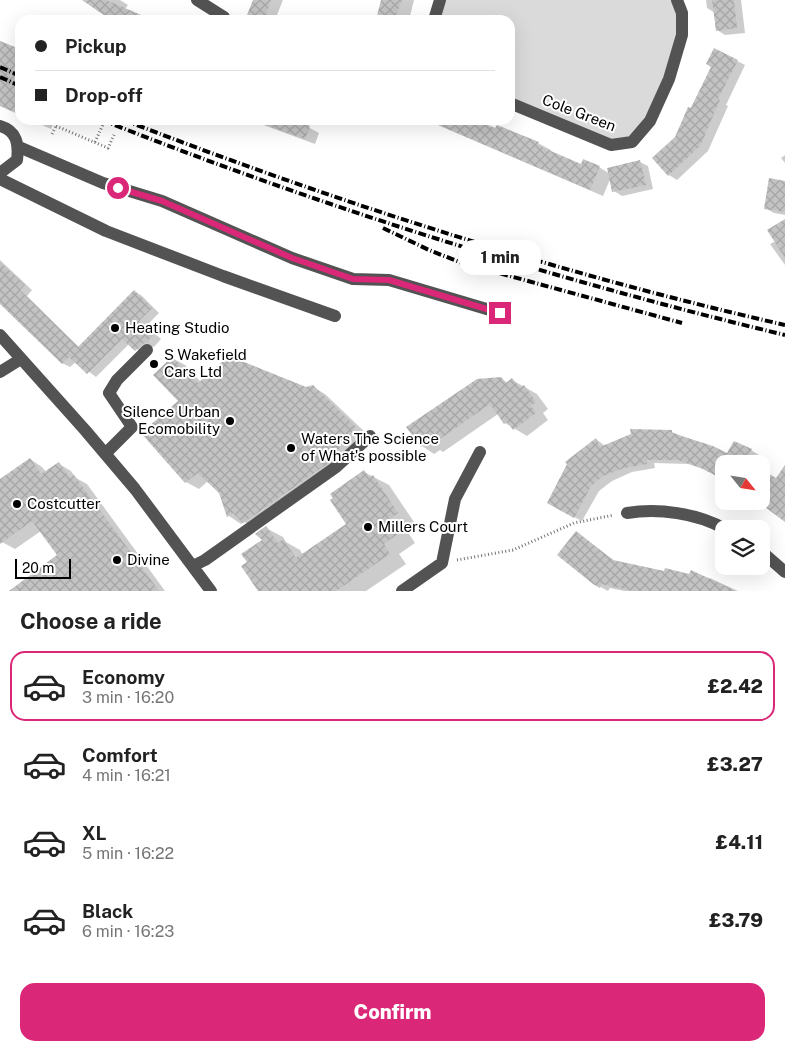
<!DOCTYPE html>
<meta charset="utf-8">
<style>
:root{--surface:#fff;--page:#f6f6f6;--text:#222;--muted:#767676;--line:#e0e0e0;--accent:#db2777}
body{margin:0;font-family:"Public Sans",sans-serif;background:var(--page);color:var(--text);height:100vh;display:flex;flex-direction:column;font-size:19px;white-space:nowrap}
*{box-sizing:border-box;margin:0}
p{font-size:16px;color:var(--muted)}
.icon{flex:none;width:28px;height:28px;fill:none;stroke:currentColor;stroke-width:2;stroke-linecap:round;stroke-linejoin:round}
.map{position:relative;height:591px;overflow:hidden}
.drawer{display:flex;flex-direction:column;background:var(--surface);flex:1}
.drawer>*{flex:none}
.top-card{position:absolute;left:15px;top:15px;width:500px;height:110px;border-radius:15px;box-shadow:0 5px 20px #0002;display:grid;align-content:center;height:110px;padding:0 20px;background:var(--surface)}
.needle{width:32px;rotate:120deg}
.controls{position:absolute;left:715px;top:455px;display:grid;gap:10px}
.controls a{display:grid;place-items:center;width:55px;height:55px;border-radius:10px;background:var(--surface);box-shadow:0 5px 20px #0002;font-size:25px}
.scale{position:absolute;left:15px;bottom:12px;width:56px;box-sizing:border-box;padding-left:5px;border:2px solid #000;border-top:0;font-size:14px;line-height:18px;white-space:nowrap;color:#000;-webkit-text-stroke:4px #fff;paint-order:stroke}
.end{position:absolute;width:22px;height:22px;margin:-11px;border:6px solid #db2777;background:#fff;box-shadow:0 0 0 2px #fff}
.from{border-radius:50%}
.bubble{position:absolute;height:35px;border-radius:15px;background:var(--surface);box-shadow:0 5px 20px #0002;font-size:16px;font-weight:800;line-height:35px;text-align:center}
.top-card b{display:flex;align-items:center;gap:18px;height:48px;font-size:19px}
.top-card b+b{border-top:1px solid var(--line)}
.top-card i{width:12px;height:12px;background:var(--text)}
ul{padding:0;list-style:none}
li{display:flex;align-items:center;gap:15px;height:70px;margin:0 10px 8px;padding:0 10px;border:2px solid transparent;border-radius:15px}
li div{flex:1}
li b{display:block;font-size:19px}
li em{font-style:normal;font-weight:800}
li.selected{border-color:var(--accent)}
li>.icon{width:45px;height:45px;stroke-width:1.5}
h2{padding:0 20px;font-size:22px;line-height:60px}
.button{display:flex;gap:10px;margin-top:auto;padding:10px 20px}
.button a{flex:1;height:58px;border-radius:15px;background:var(--accent);color:#fff;font-size:20px;font-weight:800;line-height:58px;text-align:center}
.map>svg:first-child{display:block}
.green{fill:#dadada}
.shadow{fill:#0003}
.building{fill:url(#building-cross-hatch)}
.lines{fill:none;stroke-linecap:round;stroke-linejoin:round}
.path{stroke:#757575;stroke-width:3;stroke-dasharray:1 2.5;stroke-linecap:butt}
.minor{stroke:#535353;stroke-width:12}
.rail{stroke:#000;stroke-width:4;stroke-dasharray:8 2.5 1 2.5;stroke-linecap:butt}
.route{stroke:#db2777;stroke-width:6}
.poi-dot{fill:#000;stroke:#fff;stroke-width:2}
.labels{text-anchor:middle;stroke-width:4;stroke-linejoin:round;paint-order:stroke}
.street-label{font-size:15px;fill:#000;stroke:#fff}
.poi-label{font-size:15px;fill:#000;stroke:#fff;text-anchor:start}
</style>
<div class="map">
<svg width="785" height="591" viewBox="0 0 785 591">
<defs>
<pattern id="building-cross-hatch" width="8" height="8" patternUnits="userSpaceOnUse" patternTransform="scale(1.25)"><rect width="8" height="8" fill="#c3c3c3"/><path d="M0 0l8 8M0 8l8-8" fill="none" stroke="#a6a6a6"/></pattern>
</defs>
<rect width="100%" height="100%" fill="#fff"/>
<path class="green" d="M442,0H677L682,13L669,79L632,142L611,145L510,103V20H434Z"/>
<path class="shadow" d="M84,0H120L128,5L125,9L152,20H114Z
M254,0H283L275,20H246Z
M382,0H414L409,20H377Z
M706,0H741L745,33L725,35L717,30L715,13L707,8Z
M737,61L745,65L726,105L728,106L708,151L677,180L669,175L676,137L712,66Z
M31,120H55L51,129Z
M250,120H311L308,127L319,133L315,144Z
M429,120H473L496,130L538,143L551,150L550,152L582,166L599,167L610,174L640,162L648,166L653,189L622,196L614,191L611,177L603,196L440,126Z
M785,155V163L781,158Z
M785,182V215L774,213L765,208Z
M785,220V265L770,244L776,241Z
M0,260L32,290L27,296L79,347L134,291L142,296L159,313L146,326L161,339L155,346L150,348L144,354L129,344L96,377L76,362L70,367L62,363L0,298Z
M172,358L185,365L201,382L306,389L313,387L325,394L368,435L257,529L244,522L241,524L229,516L220,492L208,481L199,489L186,482L143,433L179,401Z
M501,379L508,383L512,380L537,394L548,409L543,413L548,420L527,436L505,423L498,414L443,452L440,450L434,454L422,446Z
M672,432L728,455L751,450L759,455L754,464H724L709,471L688,464L654,463L655,468L632,472L612,481L599,491L582,521L556,508L596,439L605,446Z
M30,459L42,467L46,472L59,464L71,471L76,478L87,484L165,591H12L58,555L41,531L15,549L2,542L0,539V481Z
M364,472L389,485L414,522L405,528L415,543L399,554L406,564L366,591H259L249,563L264,540L266,528L283,537L286,542L300,550L303,555L348,524Z
M577,533L616,562L709,580L710,578L738,591H624L610,588L608,591L593,583Z"/>
<path class="building" d="M82,0H106L153,20H111Z
M253,0H271L264,20H245Z
M381,0H402L394,20H376Z
M712,0H734L737,28L716,31Z
M0,41L20,49V115L0,106Z
M714,48L738,60L718,99L720,100L700,146L668,176L652,158L675,137L688,107L691,108L711,67L706,64Z
M258,120H294L310,126L305,139L257,122Z
M427,120H476L495,128L497,125L539,142L537,145L581,164L583,159L600,166L590,190Z
M640,160L646,185L612,192L607,168Z
M769,178L785,181V212L764,209Z
M785,219V258L767,230Z
M0,262L25,285L20,290L78,347L134,290L152,308L139,321L154,334L147,342L142,344L135,351L122,339L87,374L69,357L62,364L0,304Z
M229,356L306,387L313,385L356,427L327,464L243,523L233,513L227,517L219,493L198,473L185,483L141,433L178,401L153,375L172,357L198,383Z
M501,377L506,383L512,378L520,388L524,385L536,402L531,406L536,413L513,430L507,422L504,424L490,404L430,446L427,443L421,447L406,427L477,379Z
M630,429L672,430V433L713,446L727,453L734,441L752,449L744,462L747,464H724V480L699,467L678,460H647V464L624,468L603,476L591,486L574,518L547,503L567,464L565,462L596,438L600,447L631,434Z
M30,458L41,474L59,462L70,478L74,475L159,591H9L57,555L32,521L0,544V479Z
M785,465V522L761,504V469L776,478Z
M364,470L369,477L373,475L398,513L389,519L399,533L384,544L390,554L336,591H258L241,566L247,562L241,554L262,540L255,534L266,526L278,543L283,539L296,558L346,524L330,500L333,498L330,494Z
M576,531L613,560L664,571L665,568L689,574L691,570L736,591H633L601,584L600,588L593,584L557,555Z"/>
<g class="lines">
<path class="path" d="M56,126L108,148L115,133
M52,134L59,120
M95,142L105,120
M457,560L513,550L574,523L614,515"/>
<path class="minor" d="M197,0L224,17
M434,20L440,0
M510,103L611,145L632,142L650,121L669,79L682,35V13L677,0
M0,126C17,131 19,144 17,160L0,173
M19,147L103,183L162,201L292,258L353,279L389,280L500,313
M0,179L106,231L223,276L335,316
M0,335L85,430L135,489L211,591
M0,372L21,359
M105,454L132,427L109,393L117,380L147,350
M627,513C658,508 697,513 725,529
M761,551L785,572
M193,566L205,560L336,467L370,436
M402,591L442,563L455,499L480,452"/>
<path class="rail" d="M0,67L20,76
M0,77L20,86
M102,120C324,208 552,279 785,335
M124,120C338,203 561,274 785,325
M383,228L429,250L462,263L682,323"/>
</g>
<g class="lines">
<path class="route" d="M118,188L162,201L292,258L353,279L389,280L500,313"/>
</g>
<g class="poi-dot">
<circle cx="115" cy="328" r="5"/>
<circle cx="154" cy="364" r="5"/>
<circle cx="230" cy="421" r="5"/>
<circle cx="291" cy="448" r="5"/>
<circle cx="17" cy="504" r="5"/>
<circle cx="368" cy="527" r="5"/>
<circle cx="117" cy="560" r="5"/>
</g>
<g class="labels">
<g class="street-label">
<text transform="translate(579 113) rotate(21)" y="5">Cole Green</text>
</g>
<g class="poi-label">
<text x="125" y="333">Heating Studio</text>
<text x="164" y="360">S Wakefield<tspan x="164" dy="17">Cars Ltd</tspan></text>
<text x="220" y="417" text-anchor="end">Silence Urban<tspan x="220" dy="17">Ecomobility</tspan></text>
<text x="301" y="444">Waters The Science<tspan x="301" dy="17">of What's possible</tspan></text>
<text x="27" y="509">Costcutter</text>
<text x="378" y="532">Millers Court</text>
<text x="127" y="565">Divine</text>
</g>
</g>
</svg>
<div class="controls">
<a><svg class="needle" viewBox="-14 -14 28 28"><path d="M0-13l5 13h-10z" fill="#e53935"/><path d="M0 13l5-13h-10z" fill="#767676"/></svg></a>
<a><svg class="icon" aria-label="layers" viewBox="0 0 24 24"><path d="M12 4l9 5-9 5-9-5zM3 14l9 5 9-5"/></svg></a>
</div>
<div class="scale">20 m</div>
<i class="end from" style="left:118px;top:188px"></i>
<i class="end" style="left:500px;top:313px"></i>
<div class="bubble" style="left:459px;top:240px;width:82px">1 min</div>
<div class="top-card">
<b><i class="from"></i>Pickup</b>
<b><i></i>Drop-off</b>
</div>
</div>
<section class="drawer">
<h2>Choose a ride</h2>
<ul>
<li class="selected"><svg class="icon" aria-label="car" viewBox="0 0 24 24"><path d="M5 17H2v-5l4-1 3-4h7l3 4 3 1v5h-3M9 17h6M6 11h13"/><circle cx="7" cy="17" r="2"/><circle cx="17" cy="17" r="2"/></svg><div><b>Economy</b><p>3 min · 16:20</p></div><em>£2.42</em></li>
<li><svg class="icon" aria-label="car" viewBox="0 0 24 24"><path d="M5 17H2v-5l4-1 3-4h7l3 4 3 1v5h-3M9 17h6M6 11h13"/><circle cx="7" cy="17" r="2"/><circle cx="17" cy="17" r="2"/></svg><div><b>Comfort</b><p>4 min · 16:21</p></div><em>£3.27</em></li>
<li><svg class="icon" aria-label="car" viewBox="0 0 24 24"><path d="M5 17H2v-5l4-1 3-4h7l3 4 3 1v5h-3M9 17h6M6 11h13"/><circle cx="7" cy="17" r="2"/><circle cx="17" cy="17" r="2"/></svg><div><b>XL</b><p>5 min · 16:22</p></div><em>£4.11</em></li>
<li><svg class="icon" aria-label="car" viewBox="0 0 24 24"><path d="M5 17H2v-5l4-1 3-4h7l3 4 3 1v5h-3M9 17h6M6 11h13"/><circle cx="7" cy="17" r="2"/><circle cx="17" cy="17" r="2"/></svg><div><b>Black</b><p>6 min · 16:23</p></div><em>£3.79</em></li>
</ul>
<div class="button"><a>Confirm</a></div>
</section>
